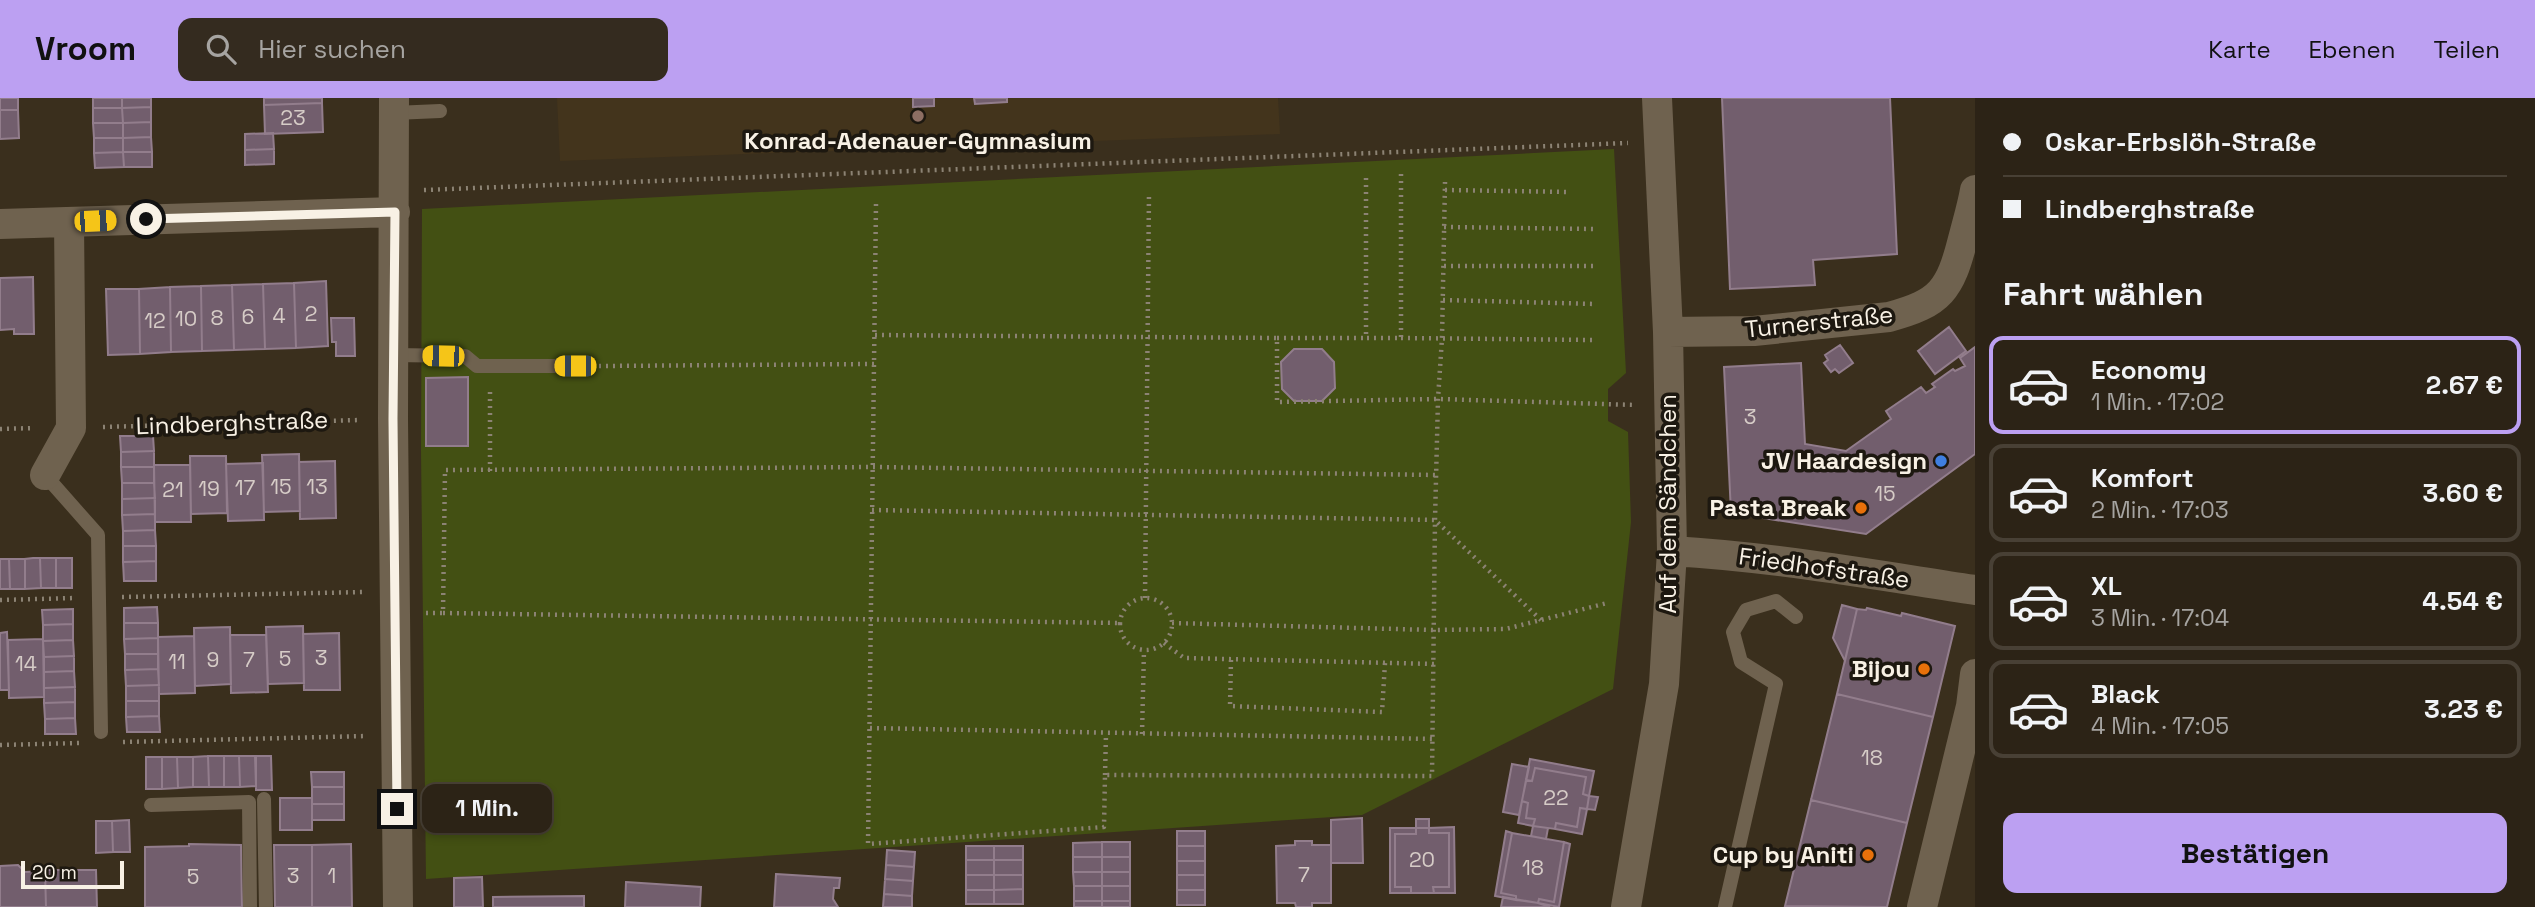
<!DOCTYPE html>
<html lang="de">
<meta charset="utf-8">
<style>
:root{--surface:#2c2316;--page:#342b1f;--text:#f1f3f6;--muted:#a6a4a1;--line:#484035;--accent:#bca0f2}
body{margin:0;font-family:"Space Grotesk",sans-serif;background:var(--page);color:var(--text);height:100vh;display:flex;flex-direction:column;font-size:26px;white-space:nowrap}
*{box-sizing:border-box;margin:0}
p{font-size:23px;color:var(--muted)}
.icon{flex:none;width:38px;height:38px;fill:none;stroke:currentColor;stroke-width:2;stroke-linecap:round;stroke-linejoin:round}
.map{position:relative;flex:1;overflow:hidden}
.details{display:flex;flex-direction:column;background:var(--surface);width:560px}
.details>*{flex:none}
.top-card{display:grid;align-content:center;height:154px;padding:0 28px;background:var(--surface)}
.scale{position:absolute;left:21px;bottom:18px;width:103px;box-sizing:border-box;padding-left:7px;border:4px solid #f8f1e5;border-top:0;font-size:19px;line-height:24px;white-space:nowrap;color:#f8f1e5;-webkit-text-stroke:5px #1d1810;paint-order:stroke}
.end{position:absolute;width:32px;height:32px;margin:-16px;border:9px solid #f8f1e5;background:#111;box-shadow:0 0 0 4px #111}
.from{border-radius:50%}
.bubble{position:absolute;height:49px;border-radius:14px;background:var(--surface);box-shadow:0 4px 10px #0003,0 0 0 2px var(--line);font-size:23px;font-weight:700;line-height:49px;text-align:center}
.car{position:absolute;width:21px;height:42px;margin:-21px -10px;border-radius:9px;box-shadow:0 0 5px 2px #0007;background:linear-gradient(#f5c518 24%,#345 0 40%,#f5c518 0 76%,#345 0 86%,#f5c518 0)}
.top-card b{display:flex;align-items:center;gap:24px;height:66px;font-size:26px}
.top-card b+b{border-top:2px solid var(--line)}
.top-card i{width:18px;height:18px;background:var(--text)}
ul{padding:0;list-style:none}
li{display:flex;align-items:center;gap:21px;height:98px;margin:0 14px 10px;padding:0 14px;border:4px solid var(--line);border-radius:14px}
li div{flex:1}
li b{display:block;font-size:26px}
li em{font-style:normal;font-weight:700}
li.selected{border-color:var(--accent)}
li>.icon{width:63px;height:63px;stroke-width:1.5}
h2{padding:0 28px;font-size:32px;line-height:84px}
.button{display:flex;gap:14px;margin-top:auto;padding:14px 28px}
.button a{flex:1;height:80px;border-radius:14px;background:var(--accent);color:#111;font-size:28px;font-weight:700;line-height:80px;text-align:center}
header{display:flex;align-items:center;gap:42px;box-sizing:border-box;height:98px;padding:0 35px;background:var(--accent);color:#111}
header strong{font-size:33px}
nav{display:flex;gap:38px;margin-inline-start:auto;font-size:24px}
.search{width:490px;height:63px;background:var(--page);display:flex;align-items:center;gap:18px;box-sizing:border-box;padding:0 24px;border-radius:14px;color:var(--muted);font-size:26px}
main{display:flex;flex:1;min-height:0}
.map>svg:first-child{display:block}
.built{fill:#43341c}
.green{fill:#435013}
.building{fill:#725e6d;stroke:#927d8c;stroke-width:2}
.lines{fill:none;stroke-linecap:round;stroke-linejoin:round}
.path{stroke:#8c8374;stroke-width:4.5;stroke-dasharray:2 5;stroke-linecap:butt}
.lane{stroke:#6f624f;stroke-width:14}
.street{stroke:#6f624f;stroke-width:30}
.route{stroke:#f8f1e5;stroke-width:9}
.education-dot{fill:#8d6e63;stroke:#1d1810;stroke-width:2.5}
.shop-dot{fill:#3f7fe0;stroke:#1d1810;stroke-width:2.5}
.food-dot{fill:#e8710a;stroke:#1d1810;stroke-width:2.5}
.labels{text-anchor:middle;stroke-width:7;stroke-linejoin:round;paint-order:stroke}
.number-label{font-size:21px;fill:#d6ccc7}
.poi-label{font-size:24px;font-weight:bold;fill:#f8f1e5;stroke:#1d1810;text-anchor:end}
.street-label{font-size:24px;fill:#f8f1e5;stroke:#1d1810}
</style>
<header>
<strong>Vroom</strong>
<div class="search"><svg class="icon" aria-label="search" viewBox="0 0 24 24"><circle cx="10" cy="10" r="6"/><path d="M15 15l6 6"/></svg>Hier suchen</div>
<nav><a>Karte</a><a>Ebenen</a><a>Teilen</a></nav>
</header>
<main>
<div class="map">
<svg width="1975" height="809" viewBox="0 0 1975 809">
<rect width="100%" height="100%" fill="#3a2f1d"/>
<path class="built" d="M557,0H1278L1280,36L560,63Z"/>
<path class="green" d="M1614,51L1626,275L1608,291V323L1628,334L1631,424L1613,591L1362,717L426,781L421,353L422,111Z"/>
<path class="building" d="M0,0H18V12H0Z
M93,0H122V10H93Z
M122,0H151V9L122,10Z
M264,0H322V5L264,7Z
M913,0H934V8L913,9Z
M974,0H1007V4L975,6Z
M1722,0H1890L1897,156L1813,162L1815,187L1730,191Z
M322,5L323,34L265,36L264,7Z
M151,9V24L123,25L122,10Z
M93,10H122L123,25H93Z
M0,12H18L19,40L0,41Z
M151,24V39L123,40V25Z
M93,25H123V40H94Z
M273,35L274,51L245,52V36Z
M151,39L152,54H123V40Z
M94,40H123V54L94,55Z
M274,51V66L245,67V52Z
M123,54H152V69H124Z
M123,54L124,69L95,70L94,55Z
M33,179L34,236H14V231L0,232V180Z
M326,183L328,248L296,250L294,185Z
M294,185L296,250L265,251L263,186Z
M263,186L265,251L234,252L232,187Z
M232,187L234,252L202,253L201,188Z
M201,188L202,253L171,254L170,189Z
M170,189L171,254L140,256L139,191Z
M106,191H139L140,256L108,257Z
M331,220H354L355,258H336V244H332Z
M1949,229L1966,253L1935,276L1918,253Z
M1840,247L1853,265L1839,275L1835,271L1831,274L1824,265L1828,262L1825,257Z
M1975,249V356L1866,436L1731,415L1724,269L1801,265L1805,346L1846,353L1891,321L1886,313L1921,289L1926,295L1935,289L1932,286L1953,271L1955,273L1965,268L1960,260Z
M1294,251H1322L1334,264L1335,290L1322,303H1294L1282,291L1281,264Z
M468,279V348H426V280Z
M120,338H153L154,353L121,354Z
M154,353V369H121V354Z
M299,356L300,413L264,414L262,357Z
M190,358H226L227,415L191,416Z
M335,363L336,420L300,421L299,364Z
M263,365L264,422L228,423L226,366Z
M154,367H190L191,424H155Z
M121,369H154V385H122Z
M122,385H154L155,400L122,401Z
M155,400V416L122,417V401Z
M155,416V432L123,433L122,417Z
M155,432L156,448H123V433Z
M123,448H156V463L123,464Z
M33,460H40L41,490L25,491V461Z
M40,460H56V490H41Z
M56,460H72V490H56Z
M0,461H9L10,491H0Z
M9,461H25V491H10Z
M156,463V483H124L123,464Z
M1842,507L1857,511L1845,563L1833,540Z
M157,509L158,525H124V510Z
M1867,510L1901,518L1902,515L1955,528L1933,619L1837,596L1857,511L1866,512Z
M73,511V526L43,527L42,512Z
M124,525H158V540L124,541Z
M73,526V542L43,543V527Z
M303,528L304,585L268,586L266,529Z
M230,529L231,586L195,588L194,530Z
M7,534L9,592H0V535Z
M339,535L340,592H304L303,536Z
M230,537H266L268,594L231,595Z
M194,538L195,595L159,596L158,539Z
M158,540V556H125L124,541Z
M43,541L44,599L9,600L8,542Z
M73,542L74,558L44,559L43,543Z
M125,556H158V571L125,572Z
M74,558V573L44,574V559Z
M158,571L159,587L126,588L125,572Z
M74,573L75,589L44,590V574Z
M159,587V603H126V588Z
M75,589V604L44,605V590Z
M1837,596L1933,619L1907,725L1811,702Z
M126,603H159V618L126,619Z
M75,604V620L45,621L44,605Z
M159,618L160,634H127L126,619Z
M75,620L76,636H45V621Z
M208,658H224V689H209Z
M208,658L209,689H193V659Z
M224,658H239L240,689H224Z
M239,658H255L256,688L240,689Z
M256,658H271L272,692H256Z
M146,659H162V691H146Z
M162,659H177L178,690L162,691Z
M177,659H193V689L178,690Z
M1530,661L1594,673L1589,698L1583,696L1586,679L1535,670L1532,683L1526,682Z
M1512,666L1529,669L1519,717L1503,714Z
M1535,670L1586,679L1583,696L1589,698L1587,711L1580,710L1577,729L1556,725L1555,731L1533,728L1535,721L1526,720L1528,705L1522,703L1526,682L1532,683Z
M311,674H344V689H312Z
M312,689H344V706H312Z
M1589,698L1598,699L1595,712L1587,711Z
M280,700H312V732H280Z
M1811,702L1907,725L1887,809L1785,808Z
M1522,703L1528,705L1526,720L1535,721L1533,728L1518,725Z
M312,706H344V722H312Z
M1580,710L1587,711L1582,736L1555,731L1556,725L1577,729Z
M1362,720L1363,765H1331V722Z
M1416,721H1429V730H1416Z
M129,722L130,754H113L112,723Z
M96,723H112L113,754L96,755Z
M1533,728L1548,730L1546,741L1531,738Z
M1454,729L1455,795H1434L1433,789H1449V735H1429V730Z
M1390,730H1416V736H1395V789H1411V795H1390Z
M1416,730H1429V735H1449V789H1433L1434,795H1411V789H1395V736H1416Z
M1177,733H1205V748H1177Z
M1506,733L1512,735L1501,795L1516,798V802L1495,798Z
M1512,735L1564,744L1554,804L1539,801L1538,805L1516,802V798L1501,795Z
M1295,743H1312V747H1331V805H1312V809H1296L1295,805H1277L1276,748L1295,747Z
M1102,744H1130V759H1102Z
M1102,744V759H1073V745Z
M1564,744L1570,746L1559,809L1538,805L1539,801L1554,804Z
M189,746L241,747L242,809H145V749L189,748Z
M351,746L352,809H312V747Z
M274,747H312V809H275Z
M966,748H994V762H966Z
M994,748H1023V762H994Z
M1177,748H1205V763H1177Z
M887,752L915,754L914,769L886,767Z
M1073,759H1102V774H1073Z
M1102,759H1130V774H1102Z
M966,762H994V777H966Z
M994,762H1023V777H994Z
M1177,763H1205V777H1177Z
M18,767L25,774L45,773L46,809H0V768Z
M886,767L914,769L913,783L885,781Z
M45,772H96L97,809H46Z
M1073,774H1102V788H1074Z
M1102,774H1130V788H1102Z
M776,776L840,780L839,790H834L833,801L838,809H774Z
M966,777H994V792H966Z
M994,777H1023V791L994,792Z
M1177,777H1205V792H1177Z
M482,779L483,809H454V780Z
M885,781L913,783L912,798L884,796Z
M626,784L701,789L700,809H625Z
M1074,788H1102V803H1074Z
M1102,788H1130V803H1102Z
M1023,791V806H994V792Z
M966,792H994V806H966Z
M1177,792H1205V807H1177Z
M884,796L912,798V809H883Z
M584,798V809H493V799Z
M1503,799L1538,805L1550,809H1501Z
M1074,803H1102V809H1074Z
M1102,803H1130V809H1102Z"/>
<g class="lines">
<path class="path" d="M1366,80V240H1401V76
M424,92L1628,45
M1445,92L1570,94
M876,106L868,746L1104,729L1105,677L1432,678L1435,422L1438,301L1442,240L1445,84
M1444,129L1595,131
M1444,168H1595
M1443,202L1596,206
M875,237L1277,240V304L1438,301L1636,307
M1277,240H1366
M1401,240L1595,242
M599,268L874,266
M103,329L360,322
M0,331L35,330
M490,373V290
M872,412L1435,422L1541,522
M122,499L365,494
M1145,500L1149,95
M1120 526a26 26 0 1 1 52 0a26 26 0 1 1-52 0Z
M0,502L75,500
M426,515H443L445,372L874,369L1436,377
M443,515L1120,525
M1172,525L1433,532L1506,531L1607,505
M1164,545L1184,560L1434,566
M1231,562L1230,608L1382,614L1385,565
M870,630L1432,641
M1142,636L1144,552
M123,644L367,638
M0,647L80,645
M1105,677L1106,636"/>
<path class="lane" d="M394,15L440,13
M393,257L465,258L477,268H575
M45,377L98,437L101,634
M264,701L266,809
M151,707L249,704L250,809
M1725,809L1776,586L1741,564L1733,534L1746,512L1776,503L1796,519"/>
<path class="street" d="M394,0L393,321L398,809
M0,126L395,114
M1668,234L1754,233L1889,219C1941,205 1950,192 1963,141C1967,125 1972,109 1975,92
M45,377L71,330L69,124
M1672,453C1774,459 1875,477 1975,492
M1626,809L1664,586L1672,453L1668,234L1657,0
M1922,809L1971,608L1975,576"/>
</g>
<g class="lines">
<path class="route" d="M146,121L395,114L393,321L397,711"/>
</g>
<circle class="education-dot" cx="918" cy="18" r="7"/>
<circle class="shop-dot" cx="1941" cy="363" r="7"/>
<g class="food-dot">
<circle cx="1861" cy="410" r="7"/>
<circle cx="1924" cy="571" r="7"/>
<circle cx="1868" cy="757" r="7"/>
</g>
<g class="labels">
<g class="number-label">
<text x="293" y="27">23</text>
<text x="311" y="223">2</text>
<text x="279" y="225">4</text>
<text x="248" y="226">6</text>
<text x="217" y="227">8</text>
<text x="186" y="228">10</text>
<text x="155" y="230">12</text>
<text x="1750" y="326">3</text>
<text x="281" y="396">15</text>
<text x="317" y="396">13</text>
<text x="245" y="397">17</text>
<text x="209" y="398">19</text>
<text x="173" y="399">21</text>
<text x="1885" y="403">15</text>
<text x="321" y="567">3</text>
<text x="285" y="568">5</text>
<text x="213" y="569">9</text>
<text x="249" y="569">7</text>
<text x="177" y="571">11</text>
<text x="26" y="573">14</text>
<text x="1872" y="667">18</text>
<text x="1556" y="707">22</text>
<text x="1422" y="769">20</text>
<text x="1533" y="777">18</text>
<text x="1304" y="784">7</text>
<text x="293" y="785">3</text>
<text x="332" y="785">1</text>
<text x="193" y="786">5</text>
</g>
<g class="poi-label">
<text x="918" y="51" text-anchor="middle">Konrad-Adenauer-Gymnasium</text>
<text x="1927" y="371">JV Haardesign</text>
<text x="1847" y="418">Pasta Break</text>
<text x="1910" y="579">Bijou</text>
<text x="1854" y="765">Cup by Aniti</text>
</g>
<g class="street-label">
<text transform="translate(1819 224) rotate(-6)" y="8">Turnerstraße</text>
<text transform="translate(232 325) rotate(-2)" y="8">Lindberghstraße</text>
<text transform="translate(1668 406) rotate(-90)" y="8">Auf dem Sändchen</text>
<text transform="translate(1824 470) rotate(8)" y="8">Friedhofstraße</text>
</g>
</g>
</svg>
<div class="scale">20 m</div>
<i class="end from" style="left:146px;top:121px"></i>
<i class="end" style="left:397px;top:711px"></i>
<div class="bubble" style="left:422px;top:686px;width:130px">1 Min.</div>
<i class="car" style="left:95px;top:123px;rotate:88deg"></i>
<i class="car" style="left:443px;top:258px;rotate:271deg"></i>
<i class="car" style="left:575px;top:268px;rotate:270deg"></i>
</div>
<section class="details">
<div class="top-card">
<b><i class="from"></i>Oskar-Erbslöh-Straße</b>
<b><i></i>Lindberghstraße</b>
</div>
<h2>Fahrt wählen</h2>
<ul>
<li class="selected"><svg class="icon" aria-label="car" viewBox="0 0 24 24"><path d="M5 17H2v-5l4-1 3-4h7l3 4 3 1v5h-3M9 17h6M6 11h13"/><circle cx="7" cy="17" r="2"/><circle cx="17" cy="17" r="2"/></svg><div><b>Economy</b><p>1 Min. · 17:02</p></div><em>2.67 €</em></li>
<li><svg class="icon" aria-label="car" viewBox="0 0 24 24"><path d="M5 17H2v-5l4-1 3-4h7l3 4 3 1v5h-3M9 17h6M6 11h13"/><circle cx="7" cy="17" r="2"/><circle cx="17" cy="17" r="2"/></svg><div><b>Komfort</b><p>2 Min. · 17:03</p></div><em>3.60 €</em></li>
<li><svg class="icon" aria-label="car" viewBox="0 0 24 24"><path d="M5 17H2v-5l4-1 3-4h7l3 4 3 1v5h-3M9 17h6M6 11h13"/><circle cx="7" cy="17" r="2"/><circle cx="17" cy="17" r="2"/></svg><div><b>XL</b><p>3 Min. · 17:04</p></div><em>4.54 €</em></li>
<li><svg class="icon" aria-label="car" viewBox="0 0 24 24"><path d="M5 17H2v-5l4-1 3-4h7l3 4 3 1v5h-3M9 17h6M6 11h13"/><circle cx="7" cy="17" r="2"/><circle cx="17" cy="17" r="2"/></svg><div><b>Black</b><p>4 Min. · 17:05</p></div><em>3.23 €</em></li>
</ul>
<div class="button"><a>Bestätigen</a></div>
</section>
</main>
